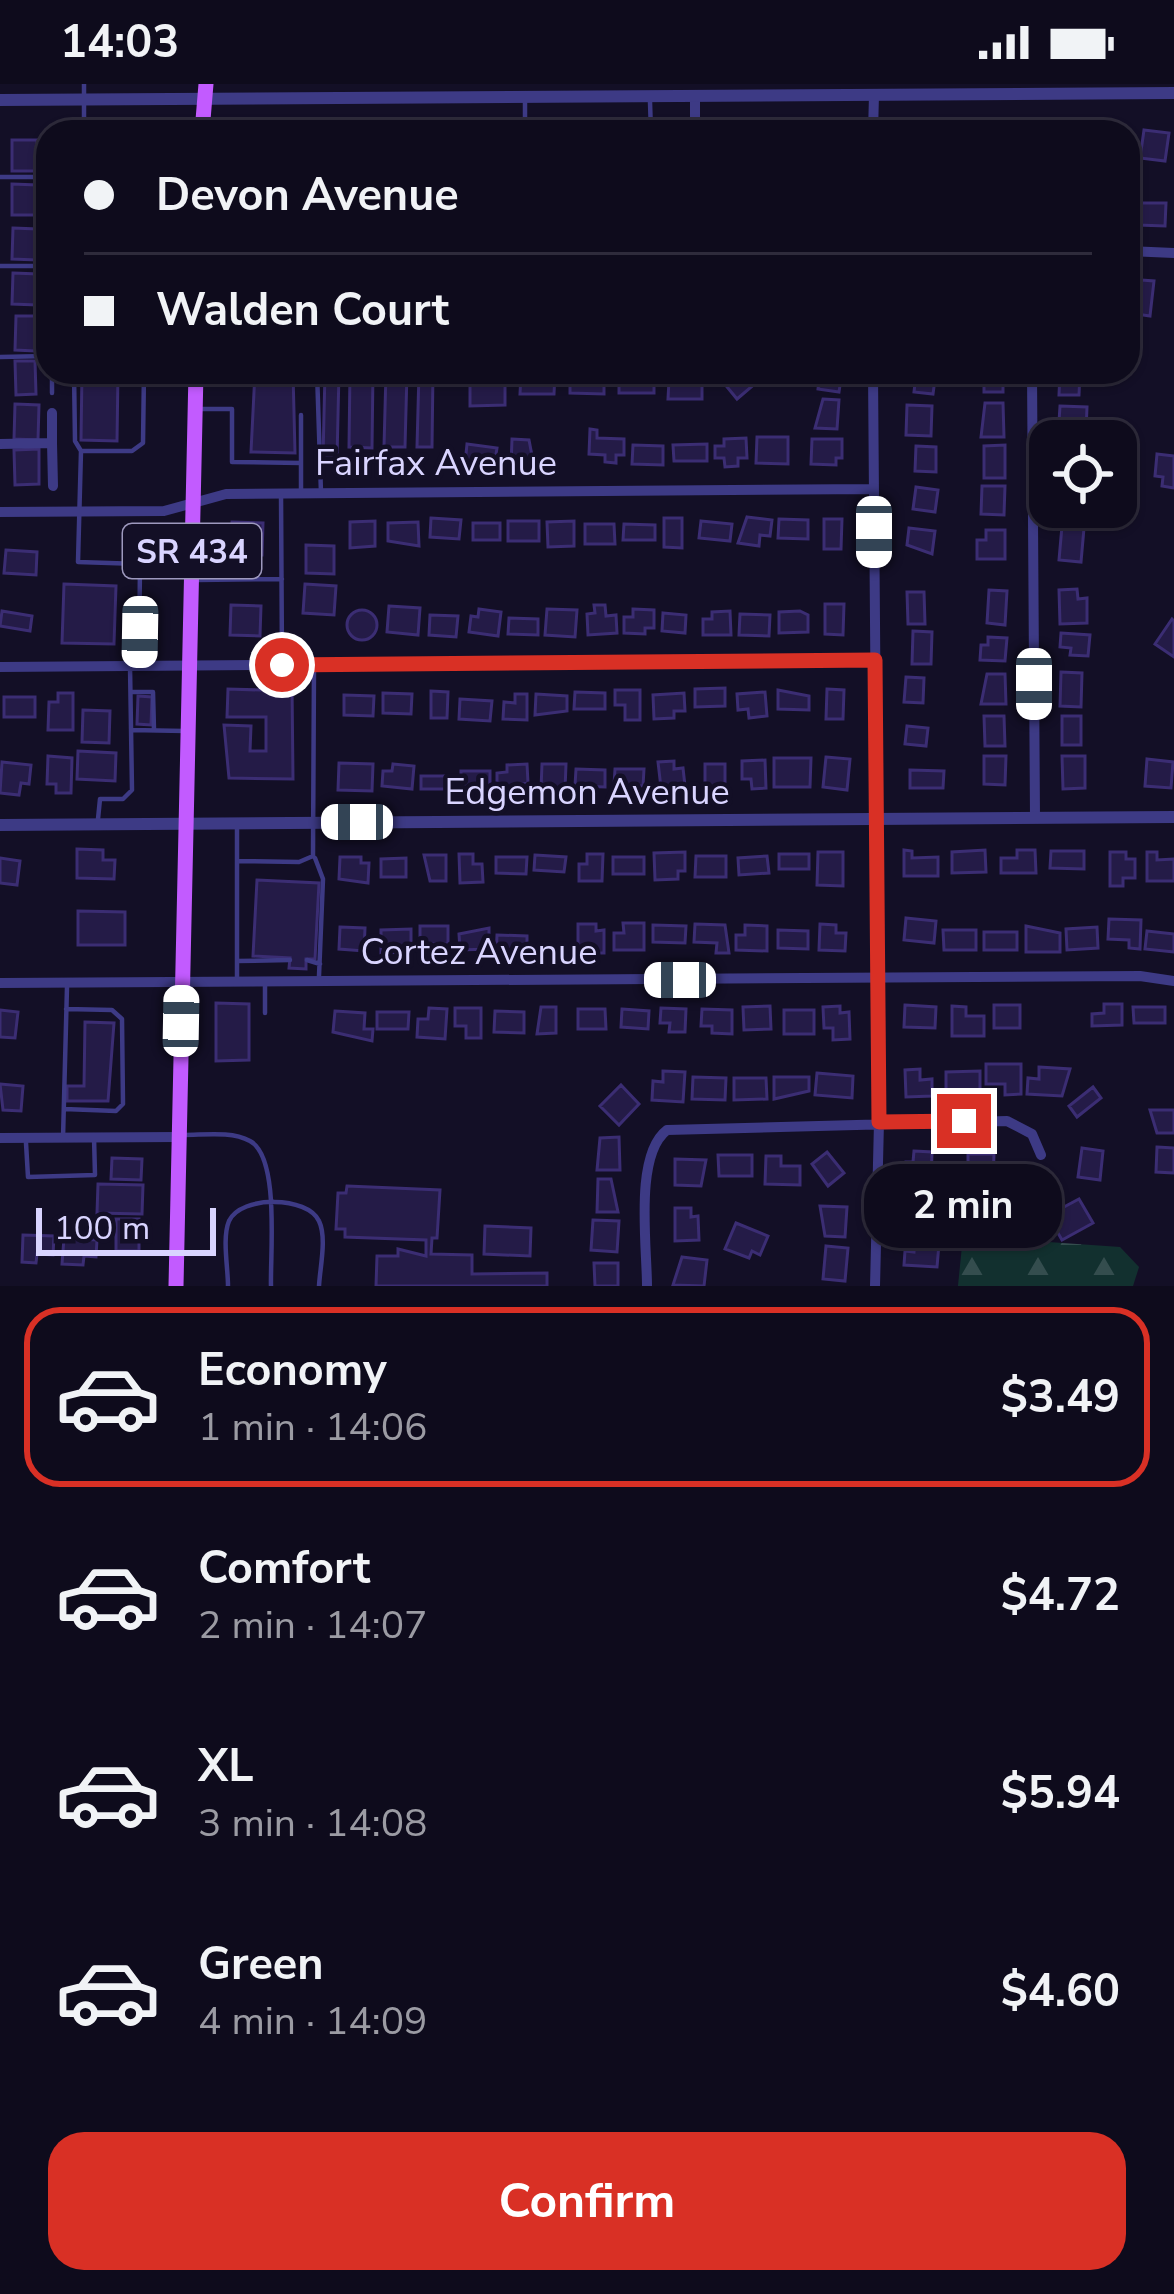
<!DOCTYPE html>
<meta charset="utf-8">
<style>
:root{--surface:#0e0b1c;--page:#171425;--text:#f1f3f6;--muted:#9b9ba3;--line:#2e2b3b;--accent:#d93025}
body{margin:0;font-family:"Nunito Sans",sans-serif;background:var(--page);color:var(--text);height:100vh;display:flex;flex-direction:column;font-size:45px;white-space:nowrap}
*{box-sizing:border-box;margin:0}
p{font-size:39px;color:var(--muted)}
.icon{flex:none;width:66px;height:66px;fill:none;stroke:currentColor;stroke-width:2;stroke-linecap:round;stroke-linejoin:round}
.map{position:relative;height:1202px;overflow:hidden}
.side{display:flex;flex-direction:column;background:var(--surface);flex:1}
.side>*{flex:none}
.guide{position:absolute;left:36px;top:36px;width:1104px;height:264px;border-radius:36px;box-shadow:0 3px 9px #0004,0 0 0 3px var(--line);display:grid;align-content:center;height:264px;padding:0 48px;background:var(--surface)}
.buttons{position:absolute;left:1029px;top:336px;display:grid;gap:24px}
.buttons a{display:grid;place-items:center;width:108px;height:108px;border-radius:24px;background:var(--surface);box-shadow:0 3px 9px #0004,0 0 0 3px var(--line);font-size:60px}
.scale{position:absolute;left:36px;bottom:30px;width:180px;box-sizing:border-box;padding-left:12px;border:6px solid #d9d4ff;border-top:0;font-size:33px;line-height:42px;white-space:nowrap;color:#d9d4ff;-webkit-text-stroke:9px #130f26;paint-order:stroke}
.end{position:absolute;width:54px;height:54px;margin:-27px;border:15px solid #d93025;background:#fff;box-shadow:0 0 0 6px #fff}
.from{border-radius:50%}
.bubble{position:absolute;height:84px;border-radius:36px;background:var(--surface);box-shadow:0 3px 9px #0004,0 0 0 3px var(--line);font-size:39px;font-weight:700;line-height:84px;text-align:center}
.car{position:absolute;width:36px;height:72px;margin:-36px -18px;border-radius:15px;box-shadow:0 0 9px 3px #0007;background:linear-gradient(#fff 24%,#345 0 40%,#fff 0 76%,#345 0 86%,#fff 0)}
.guide b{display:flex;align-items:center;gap:42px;height:114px;font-size:45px}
.guide b+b{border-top:3px solid var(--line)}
.guide i{width:30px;height:30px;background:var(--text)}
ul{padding:21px 0 0;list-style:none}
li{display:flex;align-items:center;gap:36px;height:180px;margin:0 24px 18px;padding:0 24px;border:6px solid transparent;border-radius:36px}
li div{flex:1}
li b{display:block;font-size:45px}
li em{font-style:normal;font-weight:700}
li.selected{border-color:var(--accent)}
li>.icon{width:108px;height:108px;stroke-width:1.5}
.primary-button{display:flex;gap:24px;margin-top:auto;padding:24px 48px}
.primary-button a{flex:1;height:138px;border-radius:36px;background:var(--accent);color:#fff;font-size:48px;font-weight:700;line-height:138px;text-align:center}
.status{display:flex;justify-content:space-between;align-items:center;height:84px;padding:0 60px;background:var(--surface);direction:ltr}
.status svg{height:33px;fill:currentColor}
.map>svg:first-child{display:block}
.forest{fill:url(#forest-firs)}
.building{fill:#241b47;stroke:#3b2d73;stroke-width:3}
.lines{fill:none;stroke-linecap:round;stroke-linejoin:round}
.service{stroke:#3d3a85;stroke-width:4.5}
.minor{stroke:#3d3a85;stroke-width:10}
.tertiary{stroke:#3d3a85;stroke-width:12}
.primary{stroke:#c25bff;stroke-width:15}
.route{stroke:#d93025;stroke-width:15}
.labels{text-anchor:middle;stroke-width:9;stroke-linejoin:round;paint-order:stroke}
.shield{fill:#130f26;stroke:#9e99be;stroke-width:3}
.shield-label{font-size:33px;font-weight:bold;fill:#d9d4ff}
.street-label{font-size:36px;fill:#d9d4ff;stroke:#130f26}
</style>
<div class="status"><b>14:03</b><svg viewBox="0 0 49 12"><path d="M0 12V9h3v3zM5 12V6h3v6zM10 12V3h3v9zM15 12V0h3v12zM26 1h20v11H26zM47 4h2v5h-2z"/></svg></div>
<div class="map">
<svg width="1174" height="1202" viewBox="0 0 1174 1202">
<defs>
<pattern id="forest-firs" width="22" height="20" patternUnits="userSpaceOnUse" patternTransform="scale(3)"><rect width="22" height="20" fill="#12302f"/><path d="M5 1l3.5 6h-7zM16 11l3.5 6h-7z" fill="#344d4e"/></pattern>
</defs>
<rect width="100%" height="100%" fill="#130f26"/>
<path class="forest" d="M963,1152L1120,1163L1139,1183L1133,1202H958Z"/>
<path class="building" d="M1144,46L1169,49L1165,77L1140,74Z
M12,56H37V87H12Z
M12,100L37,101V131H12Z
M1139,119H1166L1165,142L1138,141Z
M13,144L37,145V176L12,175Z
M13,189L38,190L37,221L12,220Z
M1141,196L1154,197L1150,232L1136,230Z
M16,232H36L35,267L15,266Z
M15,277H35L36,310L16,311Z
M82,288H118L117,357L81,356Z
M255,288H293L295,369L251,368Z
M325,288H339L337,375L323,374Z
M350,288H373L372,364L349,363Z
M386,288H407L405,363H384Z
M419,288H433L432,363H417Z
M654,288V309H619V289Z
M736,288H758L763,293L737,315L723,298Z
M820,288H842L839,308L818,305Z
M936,288L933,310L914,308L916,291L904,289Z
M984,288H1003V308H984Z
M1060,288H1080L1079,311H1059Z
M570,289L604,290V310L570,309Z
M521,290H555L554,310H520Z
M669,296L702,297V315H668Z
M505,300V321L470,322V301Z
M823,315L839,316L837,345L815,344Z
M985,319H1003L1004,353H981Z
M15,320L39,321L38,356L14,355Z
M907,321L932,322L931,352L906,351Z
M1060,322L1087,323L1086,348H1068L1069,339L1059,338Z
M590,345L597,346V354L624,355V371H616V379L605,378V371L589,370Z
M757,353H788V380L756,379Z
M746,354L747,374H738V382L725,383L724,374H715V362H724V355Z
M512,355L529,356L534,382H511Z
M812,355H842V374H836V381L811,380Z
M467,360L497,364L494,383L465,380Z
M707,360V377H674L673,361Z
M633,361L663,362V381L632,380Z
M1005,361V394H984V362Z
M916,362L936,363V388L915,387Z
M39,365V400L15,401L14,366Z
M1157,370L1174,372V404L1162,402L1163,393L1155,392Z
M982,402H1005L1004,431L981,430Z
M916,403L938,406L935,428L913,425Z
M747,433L772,436L770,452L760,451L759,462L738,459Z
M431,434L461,436L459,455L430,453Z
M664,434H682V464L664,463Z
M779,435L808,436V455L778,454Z
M824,435H842L841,465H824Z
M375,437V462L350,464V438Z
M508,437H539V457H508Z
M574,437V462L548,463L547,438Z
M701,437L732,440L730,457L699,454Z
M232,438L263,439L262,471L231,470Z
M418,438L419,462L388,457V439Z
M473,439H500V456H473Z
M585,440H614L615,460H585Z
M624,440L655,441V456H623Z
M1062,442L1084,444L1081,478L1059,476Z
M909,444L935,447L932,470L907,461Z
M986,446H1005V475H977V456H986Z
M306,461L334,462V490L306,489Z
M6,466L37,468L36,491L4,489Z
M64,500L116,502L114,560L62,559Z
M305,500L336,502L334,531L303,529Z
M1077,505L1078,515L1087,514V539L1060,540L1059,506Z
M989,506L1007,507L1005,541L987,539Z
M907,508H924L925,540H908Z
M825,520H844L843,551L825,550Z
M231,521L261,522L260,552L230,551Z
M594,521H605L606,532L616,531L617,549L588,551L587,530L595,529Z
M389,522L420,524L418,551L387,548Z
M479,525L501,528L498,552L469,548L471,532L478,533Z
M547,525L577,526L575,553L545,551Z
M633,525L654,526V544H645V550L624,549V533H633Z
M347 541a15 15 0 1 1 30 0a15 15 0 1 1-30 0Z
M2,527L32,532L30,547L0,542Z
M730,527L731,551H703V535H712V528Z
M800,527L808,531V548L779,549V528Z
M663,529L686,531L685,549L662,547Z
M740,530L770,531L769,552L739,551Z
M430,531L458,532L456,553L429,551Z
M509,534L538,535V551L508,550Z
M1172,535L1174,537V573L1155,560Z
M913,547L932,548L931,580H912Z
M1061,549L1090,551L1088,572L1070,571L1071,564L1060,563Z
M988,553L1007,554L1005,577L980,576L981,561H988Z
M1061,588L1082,589L1081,623L1060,622Z
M987,590H1005L1006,620H981Z
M906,593L924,594L923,619L904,618Z
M260,601H292L293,695L229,694L224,641L251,642L250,667H266V633H227L228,605L260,606Z
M725,604V622L695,623V605Z
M827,605L844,606L843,635H826Z
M615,606H640V636H625V621H615Z
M778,606L809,612V626L778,625Z
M431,607L448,608L447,634H431Z
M575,608L605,609V625H574Z
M765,608L767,632L749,634L748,625L738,626L737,610Z
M58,609H73V646H48L49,618H58Z
M383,609L412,610L411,630L383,629Z
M684,609L685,627H674V634L654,635L653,611Z
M515,610H527V636L503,635L504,618L515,619Z
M536,610L567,612V627L535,631Z
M344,611L374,612L373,632L344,631Z
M138,612L152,613L151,641L137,640Z
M4,613H35V633H4Z
M460,615L492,617L490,637L459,635Z
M83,626L110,627L109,659L82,658Z
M984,632H1004L1005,662H985Z
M1062,632H1081V661H1062Z
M907,642L928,644L926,662L905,660Z
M78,667L116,669L115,697L77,695Z
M48,672L72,674L71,709H56V700H47Z
M984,672H1006L1005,701L984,700Z
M1062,672H1085V704L1063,705Z
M826,673L850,675L847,706L823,703Z
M774,674H811L810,703H774Z
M1147,675L1173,678L1171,704L1145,702Z
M765,676L766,704L752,705L751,695H742V677Z
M674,677V685L683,684L685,702L661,704L658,678Z
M2,678L31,681L29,700L21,699L19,711L0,709Z
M339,679L373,680L372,707L338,706Z
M393,680L414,682L412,705L382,702L383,687H392Z
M527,680L528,699L497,705V689L507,688V681Z
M542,680H566L565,706L541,705Z
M705,680H725V703H705Z
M576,685L605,686V703L575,702Z
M615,685H644L643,702L614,701Z
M910,686L944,687L943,704H910Z
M461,687H490V704H461Z
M421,692H452V705H421Z
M77,765L103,766V776H115L114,795L77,794Z
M904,766L912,767V774L938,773V792H904Z
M985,766L986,788L952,789V768Z
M1017,766H1035L1036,789H1001V774H1017Z
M1051,767H1084V785L1050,784Z
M685,768V787H678V795L655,796L654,769Z
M818,768H843V802L817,801Z
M1110,768H1126V775H1135V794H1123V802H1110Z
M1147,768H1157V776L1174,775V797H1147Z
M459,770H473V780H482L483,798L460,799Z
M587,770H603L602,797H579V780H587Z
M779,770H809V785H779Z
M424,771H446V797H430Z
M535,771L566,773L564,788L534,786Z
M696,772H726V793H695Z
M767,772L769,789L739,791L738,774Z
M340,773H361V779H369L368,799L339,795Z
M496,773H527L526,790L496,789Z
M613,773H644V790H613Z
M0,774L20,777L17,801L0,799Z
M406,774V793H381V775Z
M257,796L319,799L315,875H306V885L289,884L290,874L253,872Z
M78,827L125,828V861H78Z
M906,834L936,837L934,859L904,856Z
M1109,835L1141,836L1140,865L1129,864V856L1108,855Z
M623,839H644V866H614V849H624Z
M578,840H596V847L604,846V869H578Z
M695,840L725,841L729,869H716L717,859L694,858Z
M820,840L836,841V849H846L845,867L819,866Z
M653,841L686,842L685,859L653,858Z
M745,841L767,842V867L736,866V851H745Z
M420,842H448V860H431V868H420Z
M1026,842L1060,849V868H1026Z
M340,843L365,844L364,867L339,865Z
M1097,843L1098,864L1067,866L1066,845Z
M489,844V865L460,866L459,850Z
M411,845V868L381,869V846Z
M778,846L808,847V865L778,864Z
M943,846H976V866H944Z
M1147,847L1174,850V868L1145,865Z
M984,848H1017V866H984Z
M497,851L527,852V868H505V876H496Z
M216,919L249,920V976L216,977Z
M1104,920H1122V941L1092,942V930L1104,929Z
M905,921L936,923L935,944L904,943Z
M994,921H1020V944H994Z
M770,922L771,945L744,946L743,923Z
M840,922V929L849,928L850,955L833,956V944H824L823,923Z
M952,922L966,923V932H984V952H952Z
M541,923H556V949L537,950Z
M1133,923H1165V939H1134Z
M429,924L447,925L445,955L417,953L418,935H428Z
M455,924H481V954H466V942H455Z
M661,924L686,925L685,948H669L670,939H660Z
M578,925H605L606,945H578Z
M622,925L649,927L648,945L621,943Z
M702,925L732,926V950L712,949V942H701Z
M0,926L18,928L15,954L0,953Z
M784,926H814V950H784Z
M335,927L365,929L364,945H373L372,957L333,948Z
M495,927L524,928V949L494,948Z
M377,928H409L408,945H377Z
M85,938L114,939L108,1017H67V1002H84Z
M986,980H1021V1010L1005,1011V1000H986Z
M1039,983L1070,985L1062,1012L1027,1010L1028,994L1039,995Z
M920,985V996L932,995V1012L906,1013L905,986Z
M663,987L685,988L683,1018L652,1016L653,997L663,998Z
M980,987V1011L946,1012V988Z
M817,989L853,992L852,1014L815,1011Z
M693,993L726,994L725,1016L692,1015Z
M774,993H809V1007L774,1015Z
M734,994H766L767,1015L734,1016Z
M0,1000L23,1002L21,1027L3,1026Z
M621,1001L639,1020L619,1041L600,1022Z
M1093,1003L1101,1014L1077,1033L1069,1022Z
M1150,1026H1174V1049H1157Z
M619,1053L620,1086H597L600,1054Z
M1157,1063L1174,1064V1089L1156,1088Z
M1082,1064L1103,1067L1100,1096L1078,1093Z
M914,1067L932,1068L931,1099L906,1098V1078H913Z
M827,1068L844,1089L828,1102L812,1080Z
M968,1070H994L993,1097H968Z
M718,1071H752V1092H719Z
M766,1072H781V1082H800V1101L765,1100Z
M112,1074L142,1075L141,1096L111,1095Z
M675,1075L706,1076L701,1102L675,1101Z
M598,1095H611L618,1128H597Z
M98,1100L143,1101L142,1130L97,1129Z
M347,1102L440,1106L437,1154H432L431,1170L472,1171V1190L547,1189V1202H376L377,1172H398V1165L426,1172V1156L345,1153V1145H336L338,1109H346Z
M1005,1105L1033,1120L1021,1144L1009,1138L1004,1148L987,1139Z
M912,1108H926V1139H905Z
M1057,1115L1062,1124L1079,1115L1093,1139L1062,1156L1043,1123Z
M820,1122L847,1123L845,1153L825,1152Z
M675,1124H691V1133L698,1132L699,1156L675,1157Z
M116,1135H139V1167H116Z
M593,1136L619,1137L617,1168L591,1166Z
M736,1139L768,1152L760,1171L752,1167L749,1174L725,1165Z
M485,1142L531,1144L530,1172L484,1170Z
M915,1150L933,1152L932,1160H939L937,1183L904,1181L905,1167L914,1168Z
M23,1151L54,1152L53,1171L37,1170L36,1179L22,1178Z
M64,1154L97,1156L96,1173L84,1172L83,1181L62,1180Z
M826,1162L848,1164L845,1197L823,1195Z
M682,1173L707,1176L704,1202L673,1201Z
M594,1179H618V1202H595Z"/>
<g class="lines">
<path class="service" d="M84,0V48
M525,14V48
M650,18L651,48
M0,93H48
M0,182H48
M0,273L48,272
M52,288V309
M74,288L75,357L81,367
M317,288L321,409
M202,292L230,294V288
M201,325H232V378L301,379V406
M301,379V331
M281,410L282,578
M140,480L186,481
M197,496L282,495
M139,578L140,480L78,478L81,367H132L143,359L144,288
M132,608H153L154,646
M131,646L185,647
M98,735L100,715H123L132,706L130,582
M237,742V893
M315,774L323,795L319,892
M237,777L299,778L313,772L314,581
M307,876L320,880
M237,877L290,876
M265,898V929
M64,1025L116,1027L123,1020L122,935L112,926L66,925
M184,1051C205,1051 231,1047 250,1057C280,1073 270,1170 271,1202
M63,1054L67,903
M26,1059L28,1093L95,1091L94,1053
M228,1202C228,1183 222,1154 229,1137C241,1111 308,1112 319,1137C327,1154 320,1183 319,1202"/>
<path class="minor" d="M695,12V48
M873,48L874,11
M1128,167L1174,169
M873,288L879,1038L875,1202
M1032,288L1035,734
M52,359L53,402
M0,360L52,359V329
M0,428L164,427L226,410L874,405
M0,583L875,576
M0,899L1140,892L1174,897
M0,1054L179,1053
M647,1202C647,1162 634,1071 667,1046L1007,1037L1032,1050L1041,1071"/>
<path class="tertiary" d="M0,16L1174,9
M0,741L1174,733"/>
<path class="primary" d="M202,48L206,0
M176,1202L196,288"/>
</g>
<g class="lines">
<path class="route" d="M282,581L875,576L879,1038L964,1037"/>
</g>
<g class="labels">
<rect class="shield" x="123" y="440" width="138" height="54" rx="9"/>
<g class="shield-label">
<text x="192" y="479">SR 434</text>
</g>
<g class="street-label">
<text x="436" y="391">Fairfax Avenue</text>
<text x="587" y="720">Edgemon Avenue</text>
<text x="479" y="880">Cortez Avenue</text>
</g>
</g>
</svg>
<div class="buttons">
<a><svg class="icon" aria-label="locate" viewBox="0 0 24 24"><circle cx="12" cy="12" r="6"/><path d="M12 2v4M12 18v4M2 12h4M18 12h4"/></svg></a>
</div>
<div class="scale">100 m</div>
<i class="end from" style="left:282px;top:581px"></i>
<i class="end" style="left:964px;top:1037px"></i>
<div class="bubble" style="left:864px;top:1080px;width:198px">2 min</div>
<i class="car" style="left:874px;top:448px;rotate:180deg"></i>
<i class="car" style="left:140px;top:548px;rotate:181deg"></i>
<i class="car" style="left:1034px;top:600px;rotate:180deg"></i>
<i class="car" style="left:357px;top:738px;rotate:270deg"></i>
<i class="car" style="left:680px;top:896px;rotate:270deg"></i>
<i class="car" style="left:181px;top:937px;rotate:1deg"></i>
<div class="guide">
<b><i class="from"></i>Devon Avenue</b>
<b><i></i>Walden Court</b>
</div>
</div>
<section class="side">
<ul>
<li class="selected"><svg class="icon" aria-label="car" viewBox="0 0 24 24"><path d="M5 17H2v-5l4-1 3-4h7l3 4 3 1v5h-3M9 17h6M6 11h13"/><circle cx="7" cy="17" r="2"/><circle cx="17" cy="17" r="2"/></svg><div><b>Economy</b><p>1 min · 14:06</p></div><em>$3.49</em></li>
<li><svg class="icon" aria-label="car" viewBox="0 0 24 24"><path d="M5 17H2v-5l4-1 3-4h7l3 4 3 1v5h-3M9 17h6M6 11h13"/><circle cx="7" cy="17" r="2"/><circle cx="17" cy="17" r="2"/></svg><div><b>Comfort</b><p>2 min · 14:07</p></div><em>$4.72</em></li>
<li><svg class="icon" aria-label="car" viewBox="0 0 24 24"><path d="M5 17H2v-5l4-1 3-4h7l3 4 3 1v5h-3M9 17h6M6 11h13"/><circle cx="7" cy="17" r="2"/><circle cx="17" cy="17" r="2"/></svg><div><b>XL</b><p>3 min · 14:08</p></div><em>$5.94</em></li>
<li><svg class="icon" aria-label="car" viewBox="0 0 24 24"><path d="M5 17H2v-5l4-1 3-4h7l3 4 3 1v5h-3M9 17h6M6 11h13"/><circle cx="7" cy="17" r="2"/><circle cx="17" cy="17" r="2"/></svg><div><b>Green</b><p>4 min · 14:09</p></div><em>$4.60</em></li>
</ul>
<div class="primary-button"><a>Confirm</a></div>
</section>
